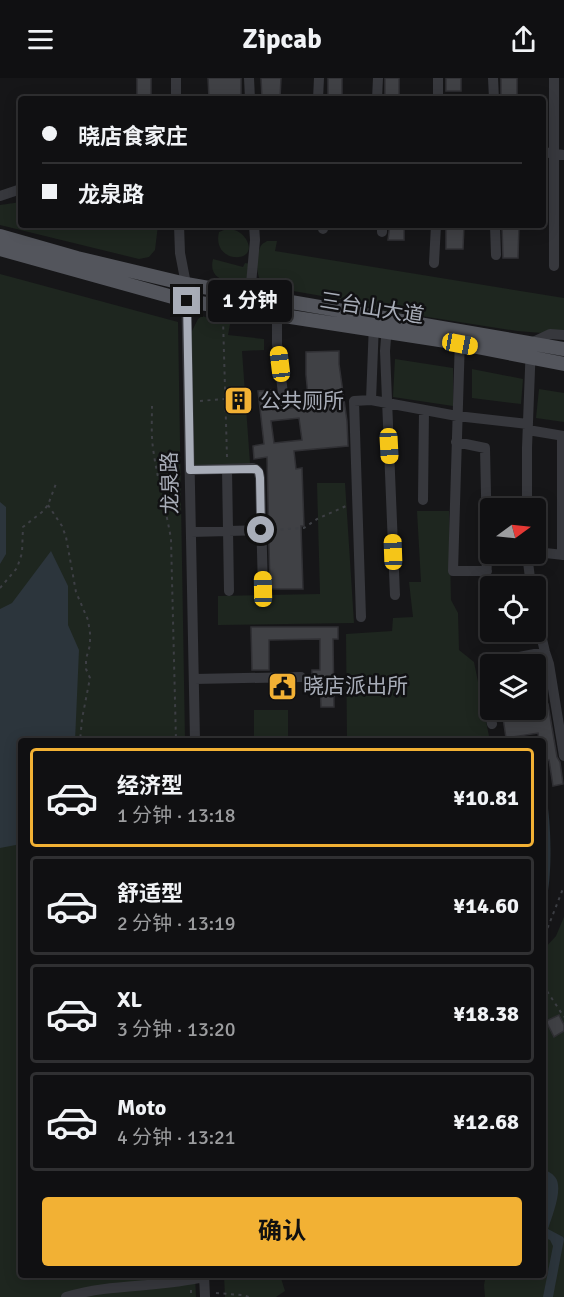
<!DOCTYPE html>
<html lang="zh">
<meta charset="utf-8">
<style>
:root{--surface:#101012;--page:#19191b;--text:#f1f3f6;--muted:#9c9d9f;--line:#303032;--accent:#f2b134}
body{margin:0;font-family:Signika,"Noto Sans SC",sans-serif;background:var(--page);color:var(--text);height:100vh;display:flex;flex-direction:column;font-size:22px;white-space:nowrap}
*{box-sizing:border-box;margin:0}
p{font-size:20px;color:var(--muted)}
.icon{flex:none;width:33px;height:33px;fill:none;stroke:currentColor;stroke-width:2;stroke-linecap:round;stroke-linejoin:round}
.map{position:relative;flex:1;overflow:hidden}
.panel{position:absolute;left:18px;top:660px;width:528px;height:540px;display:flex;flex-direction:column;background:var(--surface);border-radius:6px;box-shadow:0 3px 15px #0003,0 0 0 2px var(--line)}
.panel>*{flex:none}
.guide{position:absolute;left:18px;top:18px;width:528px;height:132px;border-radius:6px;box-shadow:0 3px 15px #0003,0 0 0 2px var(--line);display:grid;align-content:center;height:132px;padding:0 24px;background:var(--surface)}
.needle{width:39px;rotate:75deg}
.controls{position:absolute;left:480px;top:420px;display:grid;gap:12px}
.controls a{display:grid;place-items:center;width:66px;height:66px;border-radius:6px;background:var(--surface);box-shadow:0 3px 15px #0003,0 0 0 2px var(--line);font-size:30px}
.end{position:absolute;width:27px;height:27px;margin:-14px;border:8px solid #a8adb8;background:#111;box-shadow:0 0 0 3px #111}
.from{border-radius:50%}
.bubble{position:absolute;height:42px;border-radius:6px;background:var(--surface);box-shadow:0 3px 15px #0003,0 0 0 2px var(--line);font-size:20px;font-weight:700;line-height:42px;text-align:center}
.car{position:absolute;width:18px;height:36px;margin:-18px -9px;border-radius:8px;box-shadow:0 0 4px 2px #0007;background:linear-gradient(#f5c518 24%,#345 0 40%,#f5c518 0 76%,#345 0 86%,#f5c518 0)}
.guide b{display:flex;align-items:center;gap:21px;height:57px;font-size:22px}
.guide b+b{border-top:2px solid var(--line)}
.guide i{width:15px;height:15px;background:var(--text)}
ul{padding:10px 0 0;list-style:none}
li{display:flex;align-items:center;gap:18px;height:99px;margin:0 12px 9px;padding:0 12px;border:3px solid var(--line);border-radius:6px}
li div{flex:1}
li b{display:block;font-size:22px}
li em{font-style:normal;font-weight:700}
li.active{border-color:var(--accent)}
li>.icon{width:54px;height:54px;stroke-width:1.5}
.cta{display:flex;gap:12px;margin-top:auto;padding:12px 24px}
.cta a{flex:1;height:69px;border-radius:6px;background:var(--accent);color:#111;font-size:24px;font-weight:700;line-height:69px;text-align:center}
header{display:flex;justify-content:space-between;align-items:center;height:78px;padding:0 24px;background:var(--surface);font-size:27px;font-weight:700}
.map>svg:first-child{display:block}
.green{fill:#1e261f}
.water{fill:#2c353c}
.building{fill:#404145;stroke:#303034;stroke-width:1.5;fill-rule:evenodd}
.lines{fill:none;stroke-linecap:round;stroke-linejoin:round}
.path{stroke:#3d3f44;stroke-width:2;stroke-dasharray:3 4.5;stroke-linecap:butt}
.minor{stroke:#37383d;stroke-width:10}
.major{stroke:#53555c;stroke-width:14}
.route{stroke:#a8adb8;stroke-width:8}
.labels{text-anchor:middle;stroke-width:5;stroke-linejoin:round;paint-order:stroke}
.street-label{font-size:21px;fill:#a8adb8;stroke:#111113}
.poi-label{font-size:21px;fill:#a8adb8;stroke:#111113;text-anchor:start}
</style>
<header><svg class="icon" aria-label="menu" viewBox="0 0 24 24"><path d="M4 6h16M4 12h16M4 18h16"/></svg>Zipcab<svg class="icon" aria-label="share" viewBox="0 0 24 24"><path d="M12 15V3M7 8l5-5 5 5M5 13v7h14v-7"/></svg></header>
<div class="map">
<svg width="564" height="1219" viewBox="0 0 564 1219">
<rect width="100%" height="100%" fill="#161618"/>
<path class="green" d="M21,124V147H158L155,172L149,179L139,181L0,147V127Z
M230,151C237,152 242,155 246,161C261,186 211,187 219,154L224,152Z
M267,163H277L275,173L564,220V252L542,255L517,253L377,231L351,223L264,208C256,200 255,180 260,170C261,166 264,165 267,163Z
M213,181L243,189L245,185L251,186L249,199C234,207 207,204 213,181Z
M0,196L178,244L185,663H21V1197H195L196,1219H0Z
M202,238L230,246L228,257L264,261V272L242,273L250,385L201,388L194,387L191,255L198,241Z
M395,281L453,290V328L393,319Z
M472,291L523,301L521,326L472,320Z
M539,311L564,315V344L536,340Z
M317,405H345L354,545L218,547V518L320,516Z
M417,433H449L451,522L458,535L459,572L474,584L490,663H347L346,556L392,553L393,540L413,539L409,504H421Z
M254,632H288V660H254Z
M564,839V1219H485L484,1207L486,1197H543V872L556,858Z
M224,1197H280L285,1213L276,1219H225Z"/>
<path class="water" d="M0,424L6,429V476L0,486Z
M51,473L68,508V547L79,572L75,663H21V766L0,770V531L12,525Z
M543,706C552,730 554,809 543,832Z
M543,1091C547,1093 552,1095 555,1099C564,1110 552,1138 548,1151L563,1159L564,1161L553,1219H543L553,1168L550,1162L543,1159C543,1154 542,1148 543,1143C545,1129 553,1112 543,1099Z"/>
<path class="building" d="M137,0H151V21H137Z
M208,0H241V21H209Z
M261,0H281L280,21H262Z
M328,0H342V21H328Z
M385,0H399V21H385Z
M446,0H461V13H446Z
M501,0H517V21H501Z
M390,147H404V162H388Z
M446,147H464L463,171H446Z
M502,147H519L518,180H503Z
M339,273V286L347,343L348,368L294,373L296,391L302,390L304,448H301L303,511H270L267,379L254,381L253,368L264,366L258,313L271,312L273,332L309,328L306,297V274ZM299,340L302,362L274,365L271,343Z
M251,549H338V561H333L334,629H321L320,605H312V592H320V561L269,562V592H252Z
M548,626L557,679L560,684L563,706L553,708L549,682L543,683V662L539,663L538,655L506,660L502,633L514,632H536V628Z
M559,937L564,947V953L554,959L546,943Z"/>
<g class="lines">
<path class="path" d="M223,241L227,379
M200,323L224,321
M152,328C152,341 151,356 153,370C157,401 166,431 171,461L176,663
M48,427L62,448L66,459L76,514L88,542L90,555V567L86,581V591L90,600L82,641L80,663
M273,452L304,450L317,441L346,428
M0,510L17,490L22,475L23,449L42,434L48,427L57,403
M543,856L548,849L564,808
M543,877L547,851
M543,907L564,939
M191,1212V1219
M216,1215L242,1217L249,1219"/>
<path class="minor" d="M176,0V21
M249,0L250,21
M493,0L494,21
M554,0V188
M318,21L319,0
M377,21L378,0
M438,21V0
M543,74L564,77
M0,118L21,111
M179,147L180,175L186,206L195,663
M495,147L496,177
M323,151V147
M382,154V147
M434,185L436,147
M250,217L255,162L254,147
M277,237V266L284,324
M387,247L385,273L395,517
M460,259L453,493H487
M371,322L374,245
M528,352L564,358
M456,364L485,370L487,462L486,545
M227,391L229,513
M190,392L252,390C258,391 259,394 260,400L263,511
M423,422L424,332
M527,430V370L531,265L550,256L564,257
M191,454L261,452
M536,474L564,477
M527,476L531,508
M562,477V358
M536,536L545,574L549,586L564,678
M361,539L354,323L371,322L457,338L528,346
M194,601L301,599
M492,646L484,604V590L492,584L545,574
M204,1197L205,1219
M66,1219C111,1205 159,1210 204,1199"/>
<path class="major" d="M0,158L77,180L186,206L564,271
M0,171L187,223L446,263L564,286"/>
</g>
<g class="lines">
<path class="route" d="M187,223L190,392L256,391L259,394L260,400L261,452"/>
</g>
<defs>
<symbol id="building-square" viewBox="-11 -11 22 22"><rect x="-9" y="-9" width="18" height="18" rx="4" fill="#f2b134" stroke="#111113"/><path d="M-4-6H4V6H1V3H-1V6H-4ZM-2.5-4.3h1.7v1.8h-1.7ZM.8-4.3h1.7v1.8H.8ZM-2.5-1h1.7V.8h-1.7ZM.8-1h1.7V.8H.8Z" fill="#111"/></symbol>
<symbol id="civic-square" viewBox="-11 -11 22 22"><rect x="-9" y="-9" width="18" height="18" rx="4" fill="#f2b134" stroke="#111113"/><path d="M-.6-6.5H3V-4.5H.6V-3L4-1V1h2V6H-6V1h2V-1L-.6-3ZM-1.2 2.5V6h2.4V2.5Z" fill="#111"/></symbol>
</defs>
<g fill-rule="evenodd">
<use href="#building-square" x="222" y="306" width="33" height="33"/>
<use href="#civic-square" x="266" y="592" width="33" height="33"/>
</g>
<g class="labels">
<g class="street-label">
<text transform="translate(372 230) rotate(9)" y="7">三台山大道</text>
<text transform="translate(170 405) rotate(-91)" y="7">龙泉路</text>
</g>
<g class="poi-label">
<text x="260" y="330">公共厕所</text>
<text x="303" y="615">晓店派出所</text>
</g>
</g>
</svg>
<div class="controls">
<a><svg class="needle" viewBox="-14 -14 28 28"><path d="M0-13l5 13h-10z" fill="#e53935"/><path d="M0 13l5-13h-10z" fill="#9c9d9f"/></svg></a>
<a><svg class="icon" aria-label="locate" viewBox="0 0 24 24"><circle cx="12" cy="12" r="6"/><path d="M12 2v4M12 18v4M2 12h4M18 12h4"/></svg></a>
<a><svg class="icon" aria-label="layers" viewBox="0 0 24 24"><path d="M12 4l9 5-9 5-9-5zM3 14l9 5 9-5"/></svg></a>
</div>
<i class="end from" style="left:261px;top:452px"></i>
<i class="end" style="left:187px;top:223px"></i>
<div class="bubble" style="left:208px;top:202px;width:84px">1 分钟</div>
<i class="car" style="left:460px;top:266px;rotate:101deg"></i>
<i class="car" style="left:280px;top:286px;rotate:353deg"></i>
<i class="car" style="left:389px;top:368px;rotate:177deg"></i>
<i class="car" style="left:393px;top:474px;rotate:358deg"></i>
<i class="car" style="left:263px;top:511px;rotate:359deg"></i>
<div class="guide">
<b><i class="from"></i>晓店食家庄</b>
<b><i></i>龙泉路</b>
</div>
<section class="panel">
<ul>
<li class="active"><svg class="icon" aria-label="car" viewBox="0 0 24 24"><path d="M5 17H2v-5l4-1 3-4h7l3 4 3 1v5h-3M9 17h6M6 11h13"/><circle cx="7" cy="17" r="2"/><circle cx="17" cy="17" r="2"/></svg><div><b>经济型</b><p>1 分钟 · 13:18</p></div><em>¥10.81</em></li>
<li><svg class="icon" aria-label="car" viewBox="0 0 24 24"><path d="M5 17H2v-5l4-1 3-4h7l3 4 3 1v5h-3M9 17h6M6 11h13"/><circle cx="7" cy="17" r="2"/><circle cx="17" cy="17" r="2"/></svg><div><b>舒适型</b><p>2 分钟 · 13:19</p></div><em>¥14.60</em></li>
<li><svg class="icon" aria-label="car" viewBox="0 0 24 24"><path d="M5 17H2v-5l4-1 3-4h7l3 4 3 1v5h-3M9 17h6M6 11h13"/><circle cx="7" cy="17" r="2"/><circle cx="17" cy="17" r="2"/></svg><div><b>XL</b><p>3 分钟 · 13:20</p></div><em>¥18.38</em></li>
<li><svg class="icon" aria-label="car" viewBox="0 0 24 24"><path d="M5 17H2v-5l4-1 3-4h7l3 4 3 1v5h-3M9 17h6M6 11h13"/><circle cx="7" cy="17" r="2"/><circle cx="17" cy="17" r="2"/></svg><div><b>Moto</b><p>4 分钟 · 13:21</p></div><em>¥12.68</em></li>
</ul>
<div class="cta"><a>确认</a></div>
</section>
</div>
